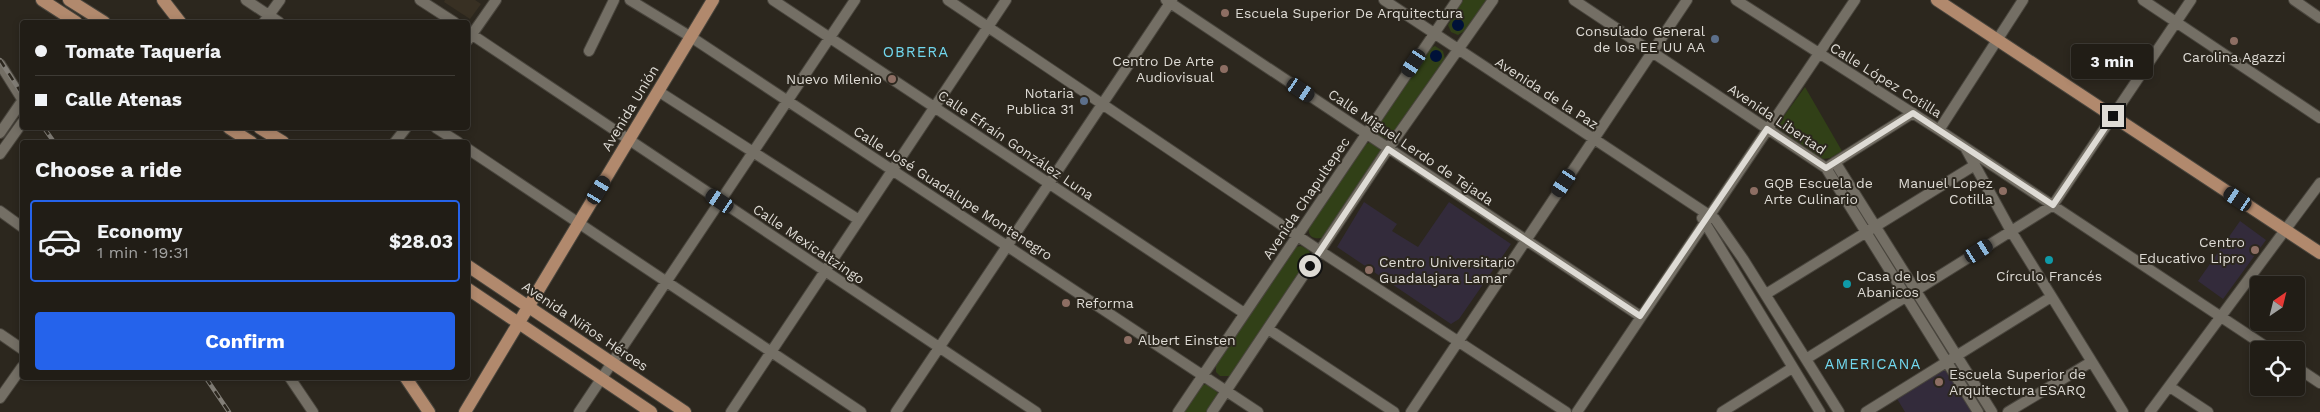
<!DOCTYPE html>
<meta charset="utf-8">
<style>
:root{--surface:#211d16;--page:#29261f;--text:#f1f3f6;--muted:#a2a2a1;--line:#3e3b35;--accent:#2563eb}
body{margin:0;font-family:"Work Sans",sans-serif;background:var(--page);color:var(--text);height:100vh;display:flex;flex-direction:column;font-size:19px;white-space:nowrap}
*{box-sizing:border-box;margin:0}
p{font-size:16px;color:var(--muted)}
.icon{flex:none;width:28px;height:28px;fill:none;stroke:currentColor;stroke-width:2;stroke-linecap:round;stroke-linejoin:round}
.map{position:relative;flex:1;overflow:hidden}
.sheet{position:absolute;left:20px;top:140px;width:450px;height:240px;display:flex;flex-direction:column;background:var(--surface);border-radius:5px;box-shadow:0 2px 8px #0003,0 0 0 1px var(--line)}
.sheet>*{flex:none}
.hud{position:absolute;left:20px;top:20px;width:450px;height:110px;border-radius:5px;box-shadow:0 2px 8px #0003,0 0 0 1px var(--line);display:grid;align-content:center;height:110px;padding:0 15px;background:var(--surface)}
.needle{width:32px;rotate:35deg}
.controls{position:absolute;left:2250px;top:276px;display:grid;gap:10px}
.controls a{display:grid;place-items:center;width:55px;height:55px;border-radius:5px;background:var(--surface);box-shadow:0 2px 8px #0003,0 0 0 1px var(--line);font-size:25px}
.end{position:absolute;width:22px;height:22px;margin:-11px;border:6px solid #dedbd5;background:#111;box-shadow:0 0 0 2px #111}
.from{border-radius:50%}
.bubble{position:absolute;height:35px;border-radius:5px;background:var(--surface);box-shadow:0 2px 8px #0003,0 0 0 1px var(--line);font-size:16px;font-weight:700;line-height:35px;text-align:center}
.car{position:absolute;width:15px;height:30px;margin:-15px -8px;border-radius:6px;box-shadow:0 0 4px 1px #0007;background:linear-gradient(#222 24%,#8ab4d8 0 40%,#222 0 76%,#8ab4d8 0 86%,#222 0)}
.hud b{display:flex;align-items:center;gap:18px;height:48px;font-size:19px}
.hud b+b{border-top:1px solid var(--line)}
.hud i{width:12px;height:12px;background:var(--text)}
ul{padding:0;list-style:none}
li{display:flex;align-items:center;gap:15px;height:82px;margin:0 10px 8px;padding:0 5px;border:2px solid transparent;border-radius:5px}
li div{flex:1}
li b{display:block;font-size:19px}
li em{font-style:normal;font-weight:700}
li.active{border-color:var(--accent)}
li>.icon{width:45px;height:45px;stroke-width:1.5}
h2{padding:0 15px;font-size:22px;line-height:60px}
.action{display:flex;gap:10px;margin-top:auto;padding:10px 15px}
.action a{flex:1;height:58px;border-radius:5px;background:var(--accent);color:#fff;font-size:20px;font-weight:700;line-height:58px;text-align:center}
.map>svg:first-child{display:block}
.built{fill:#383023}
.education{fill:#332b3b}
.green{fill:#314017}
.water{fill:#001138}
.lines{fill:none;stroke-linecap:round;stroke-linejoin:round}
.minor-casing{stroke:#49453d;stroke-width:12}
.major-casing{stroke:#49453d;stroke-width:14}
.minor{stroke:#746f65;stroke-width:10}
.major{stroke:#b1896d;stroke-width:12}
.rail-casing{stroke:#827e77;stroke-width:4.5}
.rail{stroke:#2c271e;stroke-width:2.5;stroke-dasharray:8;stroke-linecap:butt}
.route{stroke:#dedbd5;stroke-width:6}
.education-dot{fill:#8d6e63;stroke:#2c271e;stroke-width:2}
.service-dot{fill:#5c6f8a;stroke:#2c271e;stroke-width:2}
.culture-dot{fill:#0f9aa8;stroke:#2c271e;stroke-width:2}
.labels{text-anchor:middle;stroke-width:4;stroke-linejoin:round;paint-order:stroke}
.poi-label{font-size:14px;fill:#dedbd5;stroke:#2c271e;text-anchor:start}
.street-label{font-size:14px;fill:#dedbd5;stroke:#2c271e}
.neighbourhood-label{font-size:15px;letter-spacing:1px;fill:#71d7ee;stroke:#2c271e}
</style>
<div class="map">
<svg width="2320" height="412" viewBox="0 0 2320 412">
<rect width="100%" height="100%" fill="#2c271e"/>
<path class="built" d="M445,0H475L481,4L470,19L444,2Z"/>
<path class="education" d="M1364,202L1397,224L1392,231L1418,247L1449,202L1511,244L1459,319L1451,324L1337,247Z
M2240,221L2266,240L2223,299L2198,281Z
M1946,366L1975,412H1905L1896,397Z"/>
<path class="green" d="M1463,0H1486L1466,30L1458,35L1451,32L1448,25Z
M1435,46L1443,51L1445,59L1393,135L1389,139L1380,137L1376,128L1429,49Z
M1805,87L1842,151L1830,158L1823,159L1776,127Z
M1371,142L1380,148V154L1325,237C1316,240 1307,238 1309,227L1366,144Z
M1301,246L1309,250L1311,258L1231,376H1220L1216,372V365L1295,247Z
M1208,384L1218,393L1207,412H1184L1202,385Z"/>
<path class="water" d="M1452 25a6 6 0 1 1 12 0a6 6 0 1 1-12 0Z
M1430 56a6 6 0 1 1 12 0a6 6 0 1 1-12 0Z"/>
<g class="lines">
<defs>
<path id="minor" d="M246,0L279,22
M420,0L454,22
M630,0L691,37L1258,412
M773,0L1244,313
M948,0L1320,251L1566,412
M1166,0L1640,316
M1384,0L1715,219L1743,259L1839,412
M1574,0L1826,168L1978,412
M1736,0L1939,130L2271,350
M2143,0L2320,118
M2294,0L2320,18
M264,22L280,0
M468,32L1036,412
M468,40L496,0
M589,51L614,0
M0,64L22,99
M658,91L859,220
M436,128L458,142
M1939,130L2023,0
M0,133L22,101
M395,142L406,128
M468,149L861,412
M1966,149L2011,231L2123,412
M0,154L22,123
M1835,162L1992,412
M1829,166L1913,113
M0,211L22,227
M1702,218L1820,412
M1766,294L1975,165
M1268,329L1394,412
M0,334L22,349
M1806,359L2053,205L2191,0
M2296,367L2320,383
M290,378L313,412
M2170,387L2208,412
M0,398L22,367
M579,412L855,0
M731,412L1006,0
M896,412L1172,0
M1178,412L1457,0
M1212,412L1388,149L1493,0
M1411,412L1687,0
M1577,412L1855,0
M1722,412L1792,368
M1866,412L2051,297
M2008,412L2091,362
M2150,412L2320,183"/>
<path id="major" d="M42,0L76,22
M69,0L104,22
M163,0L180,22
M1937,0L2320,253
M229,128L251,142
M260,128L283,142
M468,266L685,412
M468,289L651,412
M406,378L429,412
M465,412L713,0"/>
</defs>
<use href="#minor" class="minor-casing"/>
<use href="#major" class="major-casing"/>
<use href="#minor" class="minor"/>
<use href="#major" class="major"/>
<defs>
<path id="rail" d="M0,60L22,94
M44,128L54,142
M206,378L229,412"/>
</defs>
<use href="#rail" class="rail-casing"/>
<use href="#rail" class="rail"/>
</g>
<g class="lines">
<path class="route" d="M1310,266L1388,149L1640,316L1767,129L1826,168L1913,113L2053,205L2113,116"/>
</g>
<g class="education-dot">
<circle cx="1225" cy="13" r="5"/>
<circle cx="2234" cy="41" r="5"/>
<circle cx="1224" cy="69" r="5"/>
<circle cx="892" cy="79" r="5"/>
<circle cx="1754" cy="191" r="5"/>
<circle cx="2003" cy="191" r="5"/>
<circle cx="2255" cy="250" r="5"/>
<circle cx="1369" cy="270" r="5"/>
<circle cx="1066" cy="303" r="5"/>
<circle cx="1128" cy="340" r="5"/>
<circle cx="1939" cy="382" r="5"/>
</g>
<g class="service-dot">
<circle cx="1715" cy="39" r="5"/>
<circle cx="1084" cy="101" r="5"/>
</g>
<g class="culture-dot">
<circle cx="2049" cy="260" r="5"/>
<circle cx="1847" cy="284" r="5"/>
</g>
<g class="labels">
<g class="poi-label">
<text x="1235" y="18">Escuela Superior De Arquitectura</text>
<text x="1705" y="36" text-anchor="end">Consulado General<tspan x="1705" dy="16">de los EE UU AA</tspan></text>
<text x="2234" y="62" text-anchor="middle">Carolina Agazzi</text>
<text x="1214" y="66" text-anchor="end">Centro De Arte<tspan x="1214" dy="16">Audiovisual</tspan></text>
<text x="882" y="84" text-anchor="end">Nuevo Milenio</text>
<text x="1074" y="98" text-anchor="end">Notaria<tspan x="1074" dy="16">Publica 31</tspan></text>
<text x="1764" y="188">GQB Escuela de<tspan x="1764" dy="16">Arte Culinario</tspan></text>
<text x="1993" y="188" text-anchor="end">Manuel Lopez<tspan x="1993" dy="16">Cotilla</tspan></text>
<text x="2245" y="247" text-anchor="end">Centro<tspan x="2245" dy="16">Educativo Lipro</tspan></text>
<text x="1379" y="267">Centro Universitario<tspan x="1379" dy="16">Guadalajara Lamar</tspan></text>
<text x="1857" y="281">Casa de los<tspan x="1857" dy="16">Abanicos</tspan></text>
<text x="2049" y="281" text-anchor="middle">Círculo Francés</text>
<text x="1076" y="308">Reforma</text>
<text x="1138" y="345">Albert Einsten</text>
<text x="1949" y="379">Escuela Superior de<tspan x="1949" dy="16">Arquitectura ESARQ</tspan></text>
</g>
<g class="street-label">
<text transform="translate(1886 80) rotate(32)" y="5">Calle López Cotilla</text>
<text transform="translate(1547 93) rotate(33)" y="5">Avenida de la Paz</text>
<text transform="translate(630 108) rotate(-59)" y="5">Avenida Unión</text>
<text transform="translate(1777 119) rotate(34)" y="5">Avenida Libertad</text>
<text transform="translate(1016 145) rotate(34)" y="5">Calle Efraín González Luna</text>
<text transform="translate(1411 147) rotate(34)" y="5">Calle Miguel Lerdo de Tejada</text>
<text transform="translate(953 193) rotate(33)" y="5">Calle José Guadalupe Montenegro</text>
<text transform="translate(1306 198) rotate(-56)" y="5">Avenida Chapultepec</text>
<text transform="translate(809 244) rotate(34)" y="5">Calle Mexicaltzingo</text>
<text transform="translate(585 326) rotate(34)" y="5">Avenida Niños Héroes</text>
</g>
<g class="neighbourhood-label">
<text x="916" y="57">OBRERA</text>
<text x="1873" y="369">AMERICANA</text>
</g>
</g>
</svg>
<div class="controls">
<a><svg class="needle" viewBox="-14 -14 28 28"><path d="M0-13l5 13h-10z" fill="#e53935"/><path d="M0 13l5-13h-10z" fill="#a2a2a1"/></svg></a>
<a><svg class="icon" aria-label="locate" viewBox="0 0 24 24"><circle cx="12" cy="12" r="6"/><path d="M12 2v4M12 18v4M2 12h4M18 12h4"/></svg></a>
</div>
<i class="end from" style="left:1310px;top:266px"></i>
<i class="end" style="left:2113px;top:116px"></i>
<div class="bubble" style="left:2071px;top:44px;width:82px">3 min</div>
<i class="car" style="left:1414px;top:63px;rotate:214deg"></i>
<i class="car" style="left:1301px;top:90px;rotate:124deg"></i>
<i class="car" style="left:1564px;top:183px;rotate:214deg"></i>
<i class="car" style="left:599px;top:190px;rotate:31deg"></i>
<i class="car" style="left:2238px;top:199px;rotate:304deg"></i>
<i class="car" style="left:720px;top:201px;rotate:304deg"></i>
<i class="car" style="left:1979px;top:251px;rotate:58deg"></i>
<div class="hud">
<b><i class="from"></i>Tomate Taquería</b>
<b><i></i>Calle Atenas</b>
</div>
<section class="sheet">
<h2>Choose a ride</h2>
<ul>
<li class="active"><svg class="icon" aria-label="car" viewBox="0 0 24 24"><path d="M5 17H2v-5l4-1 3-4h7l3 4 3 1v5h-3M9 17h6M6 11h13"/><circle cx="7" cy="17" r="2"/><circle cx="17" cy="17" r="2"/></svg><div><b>Economy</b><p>1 min · 19:31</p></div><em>$28.03</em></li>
</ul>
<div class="action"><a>Confirm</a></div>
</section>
</div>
